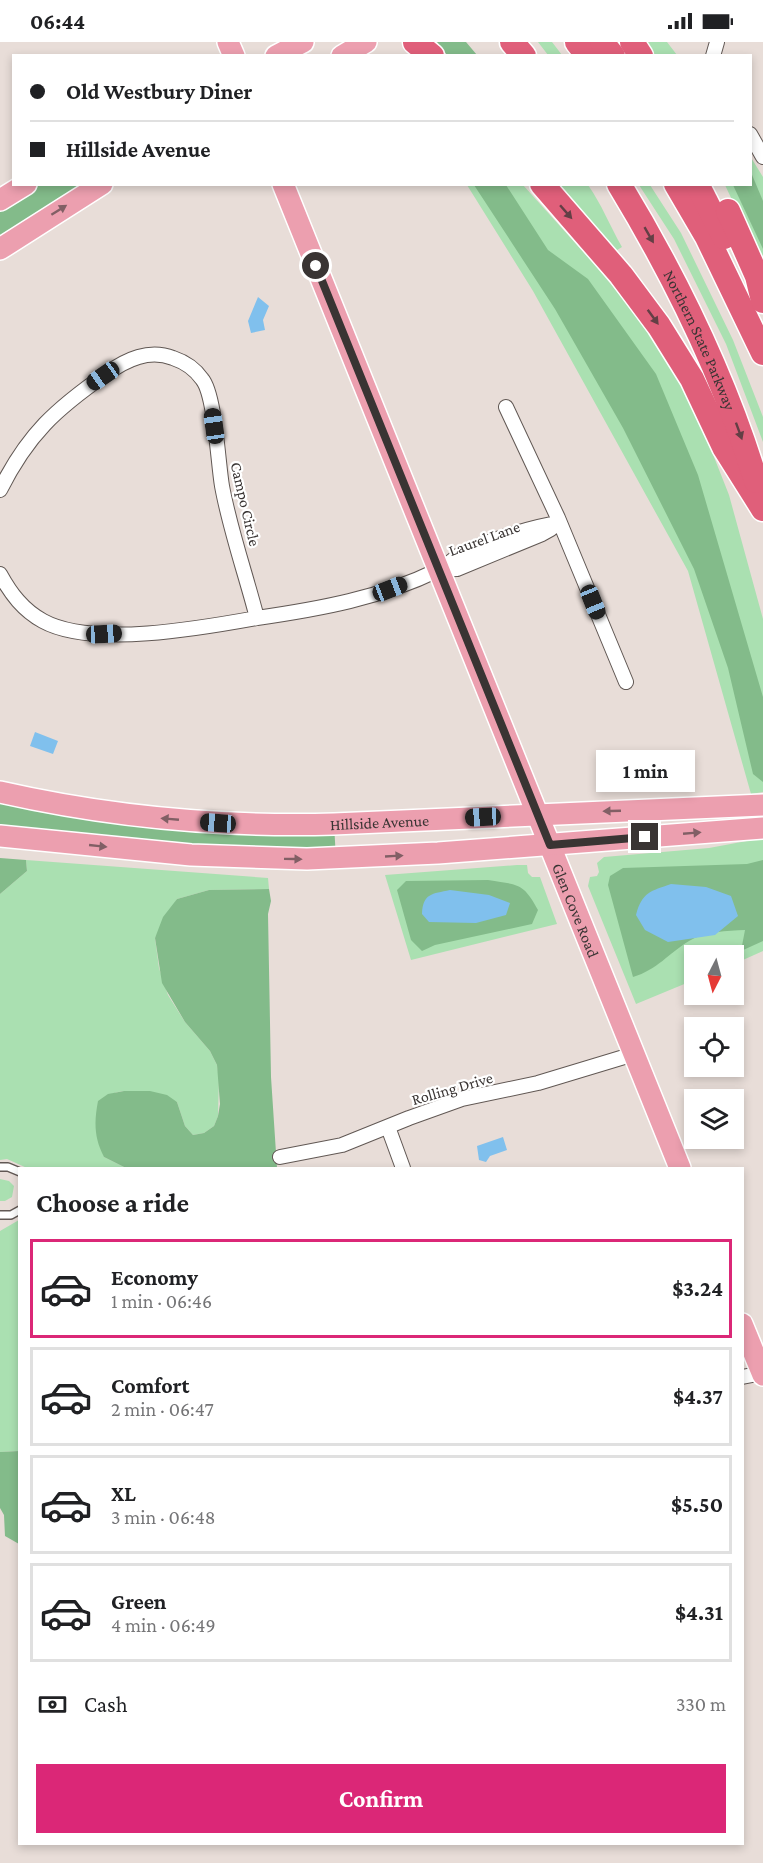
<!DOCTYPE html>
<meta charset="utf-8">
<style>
:root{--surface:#fff;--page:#f6f6f6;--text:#202124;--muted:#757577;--line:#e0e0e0;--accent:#db2777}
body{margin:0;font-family:"Crimson Pro",serif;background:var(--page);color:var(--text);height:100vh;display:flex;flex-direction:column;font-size:22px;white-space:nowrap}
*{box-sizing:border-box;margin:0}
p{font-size:20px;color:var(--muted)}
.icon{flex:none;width:33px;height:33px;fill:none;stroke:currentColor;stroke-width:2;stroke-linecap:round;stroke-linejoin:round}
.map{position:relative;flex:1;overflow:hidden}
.sheet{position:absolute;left:18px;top:1125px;width:726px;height:678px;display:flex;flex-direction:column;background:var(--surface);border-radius:0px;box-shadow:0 3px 9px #0003}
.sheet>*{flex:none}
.top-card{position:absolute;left:12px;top:12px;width:740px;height:132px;border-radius:0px;box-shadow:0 3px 9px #0003;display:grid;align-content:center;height:132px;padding:0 18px;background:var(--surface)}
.needle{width:39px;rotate:186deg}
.tools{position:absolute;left:684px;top:903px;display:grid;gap:12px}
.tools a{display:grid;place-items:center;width:60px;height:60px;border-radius:0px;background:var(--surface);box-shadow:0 3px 9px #0003;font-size:30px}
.end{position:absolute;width:27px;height:27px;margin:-14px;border:8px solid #393433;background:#fff;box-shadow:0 0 0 3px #fff}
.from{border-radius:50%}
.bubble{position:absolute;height:42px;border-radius:0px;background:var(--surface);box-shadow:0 3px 9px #0003;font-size:20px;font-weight:700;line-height:42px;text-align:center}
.car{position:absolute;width:18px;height:36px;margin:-18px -9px;border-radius:8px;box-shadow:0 0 4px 2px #0007;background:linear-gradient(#222 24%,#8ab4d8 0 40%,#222 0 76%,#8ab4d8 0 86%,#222 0)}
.top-card b{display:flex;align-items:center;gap:21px;height:57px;font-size:22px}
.top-card b+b{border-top:2px solid var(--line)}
.top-card i{width:15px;height:15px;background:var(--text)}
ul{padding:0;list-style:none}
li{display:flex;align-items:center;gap:18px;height:99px;margin:0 12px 9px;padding:0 6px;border:3px solid var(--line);border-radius:0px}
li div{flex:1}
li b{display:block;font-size:22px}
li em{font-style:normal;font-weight:700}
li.current{border-color:var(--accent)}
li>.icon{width:54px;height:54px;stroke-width:1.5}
h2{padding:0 18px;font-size:27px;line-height:72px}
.pay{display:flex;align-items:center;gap:15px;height:66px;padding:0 18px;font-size:22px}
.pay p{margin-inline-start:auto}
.button{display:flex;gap:12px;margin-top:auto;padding:12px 18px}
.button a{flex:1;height:69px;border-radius:0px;background:var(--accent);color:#fff;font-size:24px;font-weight:700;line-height:69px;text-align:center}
.status{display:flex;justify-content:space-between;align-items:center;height:42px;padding:0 30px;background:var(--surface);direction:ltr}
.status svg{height:16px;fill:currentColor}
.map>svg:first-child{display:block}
.green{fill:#aae0b1}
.forest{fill:#83bb8a}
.water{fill:#80c0ed}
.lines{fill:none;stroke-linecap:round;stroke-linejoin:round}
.lane-casing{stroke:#615854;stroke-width:10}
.street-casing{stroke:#615854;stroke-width:16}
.primary-casing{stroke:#fff;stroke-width:24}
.highway-casing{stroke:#fff;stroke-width:27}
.lane{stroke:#fff;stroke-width:7}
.street{stroke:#fff;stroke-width:14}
.primary{stroke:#ec9faf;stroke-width:21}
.highway{stroke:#e05f7a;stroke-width:24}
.oneway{fill:#815f65}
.oneway2{fill:#633f45}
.route{stroke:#393433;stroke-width:8}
.labels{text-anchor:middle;stroke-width:4.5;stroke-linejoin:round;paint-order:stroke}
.street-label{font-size:16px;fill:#393433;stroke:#fff}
</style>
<div class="status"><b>06:44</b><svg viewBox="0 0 49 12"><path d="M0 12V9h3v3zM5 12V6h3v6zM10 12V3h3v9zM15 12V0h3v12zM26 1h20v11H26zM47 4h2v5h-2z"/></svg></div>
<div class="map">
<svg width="763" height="1821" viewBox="0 0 763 1821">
<rect width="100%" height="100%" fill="#e8ddd8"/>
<path class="green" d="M538,0H552L562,13H548Z
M643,0H667L677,13H652Z
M750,114L763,135V224L725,143L750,142Z
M467,143H523L596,224L645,284L683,347L703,387L729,453L763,577V750L751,752L688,529L533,249Z
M549,143H588C602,163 610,184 622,205L609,213Z
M639,143H650L681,191L733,298L763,375V400L726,302L674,197Z
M763,796V909L734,922V914H694V938L636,962L588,844L590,835L597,834L599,830L597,821L604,815L709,806Z
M26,818L268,836L269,847L209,848L177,857L155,896L159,926L168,953L185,980L210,1009L217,1023L219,1037L218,1074L214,1084L204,1091L193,1093L185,1084L177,1060C151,1052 122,1040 98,1060L104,1115L126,1126H27L7,1117L0,1118V852L27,829Z
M517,823H527L528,831L532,835H540L557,882L411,918L385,833Z
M0,1137L9,1139L14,1144L12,1155L5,1159H0Z
M19,1178V1409L0,1410V1189Z"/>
<path class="forest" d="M437,0H466L477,13H447Z
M750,128L763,159V207L733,143L750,142Z
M26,143H102L0,207V158Z
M474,143H506L548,208L588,237L656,332L698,433L763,655V740L753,732L728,626L694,527L623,386L555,267Z
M0,755L334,782L336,817L0,788Z
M0,816L26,818L27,829L0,852Z
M763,818V899L741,909L745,888C727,889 705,889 689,899C669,911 657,928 633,935L608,843L610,834L623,826L747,822Z
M488,838C518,843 523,840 538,868L532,882L435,903L422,909L411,898L397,848L406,839Z
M269,847L271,859L268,872L271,1035L277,1126H126L104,1115C94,1096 94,1080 98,1059L108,1052L124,1049H150L167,1053L177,1060L185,1084L193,1093L204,1091L214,1084L218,1074L220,1062L217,1023L210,1009L185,980L162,941L155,896L163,875L177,857L209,848Z
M19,1409H20L19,1502L5,1494L4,1473L0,1466V1410Z"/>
<path class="water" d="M258,255L269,264L263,278L265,288L251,291L248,279Z
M35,690L58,699L53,712L30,704Z
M671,842L706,845L731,854L738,874L715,893L668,900L645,888L636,873C642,850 651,849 671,842Z
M450,848L489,853L510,861L506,873L476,881L429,880L422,872C423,851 432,852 450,848Z
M503,1095L507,1108L490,1114L486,1120L479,1118L477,1104Z"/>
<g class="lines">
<defs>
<path id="lane" d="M0,1125H8L20,1130
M0,1173H11L20,1168"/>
<path id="street" d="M713,14L717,0
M750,92L763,115
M506,365L558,476L626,640
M0,448C28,392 56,367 106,332C127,317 149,307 173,316C185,320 195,327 202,337C215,352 218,421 222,444C230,488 246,533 257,576C202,586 92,606 43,579C23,568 11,552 0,532
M439,528L457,527L542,492L551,487
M257,576C319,567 381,556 438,528C447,524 455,515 464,510C489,499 533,484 560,481
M388,1085L403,1126
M280,1115L342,1103L409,1076L462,1057L538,1041L634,1012
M742,1335L762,1331"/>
<g id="primary">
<path d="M228,0L234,14"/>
<path d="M276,14L303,0"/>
<path d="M342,14L366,0"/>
<path id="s1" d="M283,142L680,1126"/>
<path d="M0,158L26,142"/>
<path d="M0,207L102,142"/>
<path id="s2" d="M0,750C110,775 221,785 334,782L763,763"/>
<path d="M0,794L191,813L307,817L438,811L763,786"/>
<path d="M742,1282L763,1333"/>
</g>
<g id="highway">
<path d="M415,0L432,14"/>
<path d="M512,0L524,14"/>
<path d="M577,0L588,14"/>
<path d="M602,0L613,14"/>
<path d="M632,0L641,14"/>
<path d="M542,142L621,233L659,284L692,337L724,405L763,467"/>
<path id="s3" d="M619,142C676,236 724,334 756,439"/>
<path d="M676,142L707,195L763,311"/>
<path d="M697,142L724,195"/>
<path d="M728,169L757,234L763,259"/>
</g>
</defs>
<use href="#lane" class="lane-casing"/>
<use href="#street" class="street-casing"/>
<use href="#primary" class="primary-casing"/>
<use href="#highway" class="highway-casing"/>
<use href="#lane" class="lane"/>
<use href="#street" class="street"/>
<use href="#primary" class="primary"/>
<use href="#highway" class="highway"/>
</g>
<defs><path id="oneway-solid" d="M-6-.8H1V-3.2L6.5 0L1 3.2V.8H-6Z" transform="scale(1.5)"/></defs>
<g class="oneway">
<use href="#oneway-solid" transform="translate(59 168) rotate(-32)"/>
<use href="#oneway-solid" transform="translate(612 769) rotate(178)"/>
<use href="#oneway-solid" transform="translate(170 777) rotate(-175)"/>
<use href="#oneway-solid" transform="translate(692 791) rotate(-5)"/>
<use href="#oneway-solid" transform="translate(98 804) rotate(6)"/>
<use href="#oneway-solid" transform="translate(394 814) rotate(-3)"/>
<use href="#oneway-solid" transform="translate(293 817) rotate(1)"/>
</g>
<g class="oneway2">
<use href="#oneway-solid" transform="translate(566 170) rotate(49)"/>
<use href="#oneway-solid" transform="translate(649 193) rotate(60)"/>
<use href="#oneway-solid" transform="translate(653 275) rotate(54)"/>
<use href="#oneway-solid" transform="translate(739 389) rotate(70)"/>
</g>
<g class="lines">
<path class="route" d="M316,224L550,803L645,795"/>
</g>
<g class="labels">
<g class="street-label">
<text dy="6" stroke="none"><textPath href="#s3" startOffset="176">Northern State Parkway</textPath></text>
<text transform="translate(246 462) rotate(77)" y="6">Campo Circle</text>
<text transform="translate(484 496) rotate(-20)" y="6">Laurel Lane</text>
<text dy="6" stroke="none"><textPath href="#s2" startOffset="382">Hillside Avenue</textPath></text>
<text dy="6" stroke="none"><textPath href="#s1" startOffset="783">Glen Cove Road</textPath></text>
<text transform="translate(452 1046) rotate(-16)" y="6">Rolling Drive</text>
</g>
</g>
</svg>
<div class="tools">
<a><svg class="needle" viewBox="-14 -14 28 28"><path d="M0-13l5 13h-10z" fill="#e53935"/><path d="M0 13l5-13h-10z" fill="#757577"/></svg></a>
<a><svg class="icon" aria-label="locate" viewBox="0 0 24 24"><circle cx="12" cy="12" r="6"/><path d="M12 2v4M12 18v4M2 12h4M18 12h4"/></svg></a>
<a><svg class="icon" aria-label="layers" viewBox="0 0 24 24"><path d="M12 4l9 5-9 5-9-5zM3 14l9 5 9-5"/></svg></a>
</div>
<i class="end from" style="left:316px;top:224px"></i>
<i class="end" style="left:645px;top:795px"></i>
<div class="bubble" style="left:596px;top:708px;width:99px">1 min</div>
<i class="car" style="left:103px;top:334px;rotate:235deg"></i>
<i class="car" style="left:214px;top:384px;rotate:352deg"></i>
<i class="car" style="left:390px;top:547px;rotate:69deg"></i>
<i class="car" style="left:593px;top:560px;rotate:158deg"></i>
<i class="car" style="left:104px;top:592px;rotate:87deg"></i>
<i class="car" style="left:483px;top:775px;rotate:267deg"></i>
<i class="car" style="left:218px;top:781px;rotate:274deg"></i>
<div class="top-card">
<b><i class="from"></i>Old Westbury Diner</b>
<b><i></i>Hillside Avenue</b>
</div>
<section class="sheet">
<h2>Choose a ride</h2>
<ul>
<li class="current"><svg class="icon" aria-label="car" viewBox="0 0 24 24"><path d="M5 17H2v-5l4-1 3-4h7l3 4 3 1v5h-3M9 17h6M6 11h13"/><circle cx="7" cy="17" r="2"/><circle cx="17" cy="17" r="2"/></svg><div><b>Economy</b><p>1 min · 06:46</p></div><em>$3.24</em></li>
<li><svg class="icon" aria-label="car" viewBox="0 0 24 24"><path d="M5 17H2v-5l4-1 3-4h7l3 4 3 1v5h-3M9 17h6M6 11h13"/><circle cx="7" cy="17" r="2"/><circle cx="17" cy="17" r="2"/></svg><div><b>Comfort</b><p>2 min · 06:47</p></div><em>$4.37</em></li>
<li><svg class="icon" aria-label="car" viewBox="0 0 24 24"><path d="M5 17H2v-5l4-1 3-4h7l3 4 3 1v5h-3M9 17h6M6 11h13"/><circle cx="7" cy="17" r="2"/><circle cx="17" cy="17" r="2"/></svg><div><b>XL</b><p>3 min · 06:48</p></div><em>$5.50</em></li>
<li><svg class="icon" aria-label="car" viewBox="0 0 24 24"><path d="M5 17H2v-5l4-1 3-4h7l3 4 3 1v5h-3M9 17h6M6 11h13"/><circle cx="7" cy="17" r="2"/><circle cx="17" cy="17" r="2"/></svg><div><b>Green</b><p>4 min · 06:49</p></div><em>$4.31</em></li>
</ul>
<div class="pay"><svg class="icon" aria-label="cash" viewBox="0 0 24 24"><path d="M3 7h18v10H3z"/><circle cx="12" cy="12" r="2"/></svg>Cash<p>330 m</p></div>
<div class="button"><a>Confirm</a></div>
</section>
</div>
